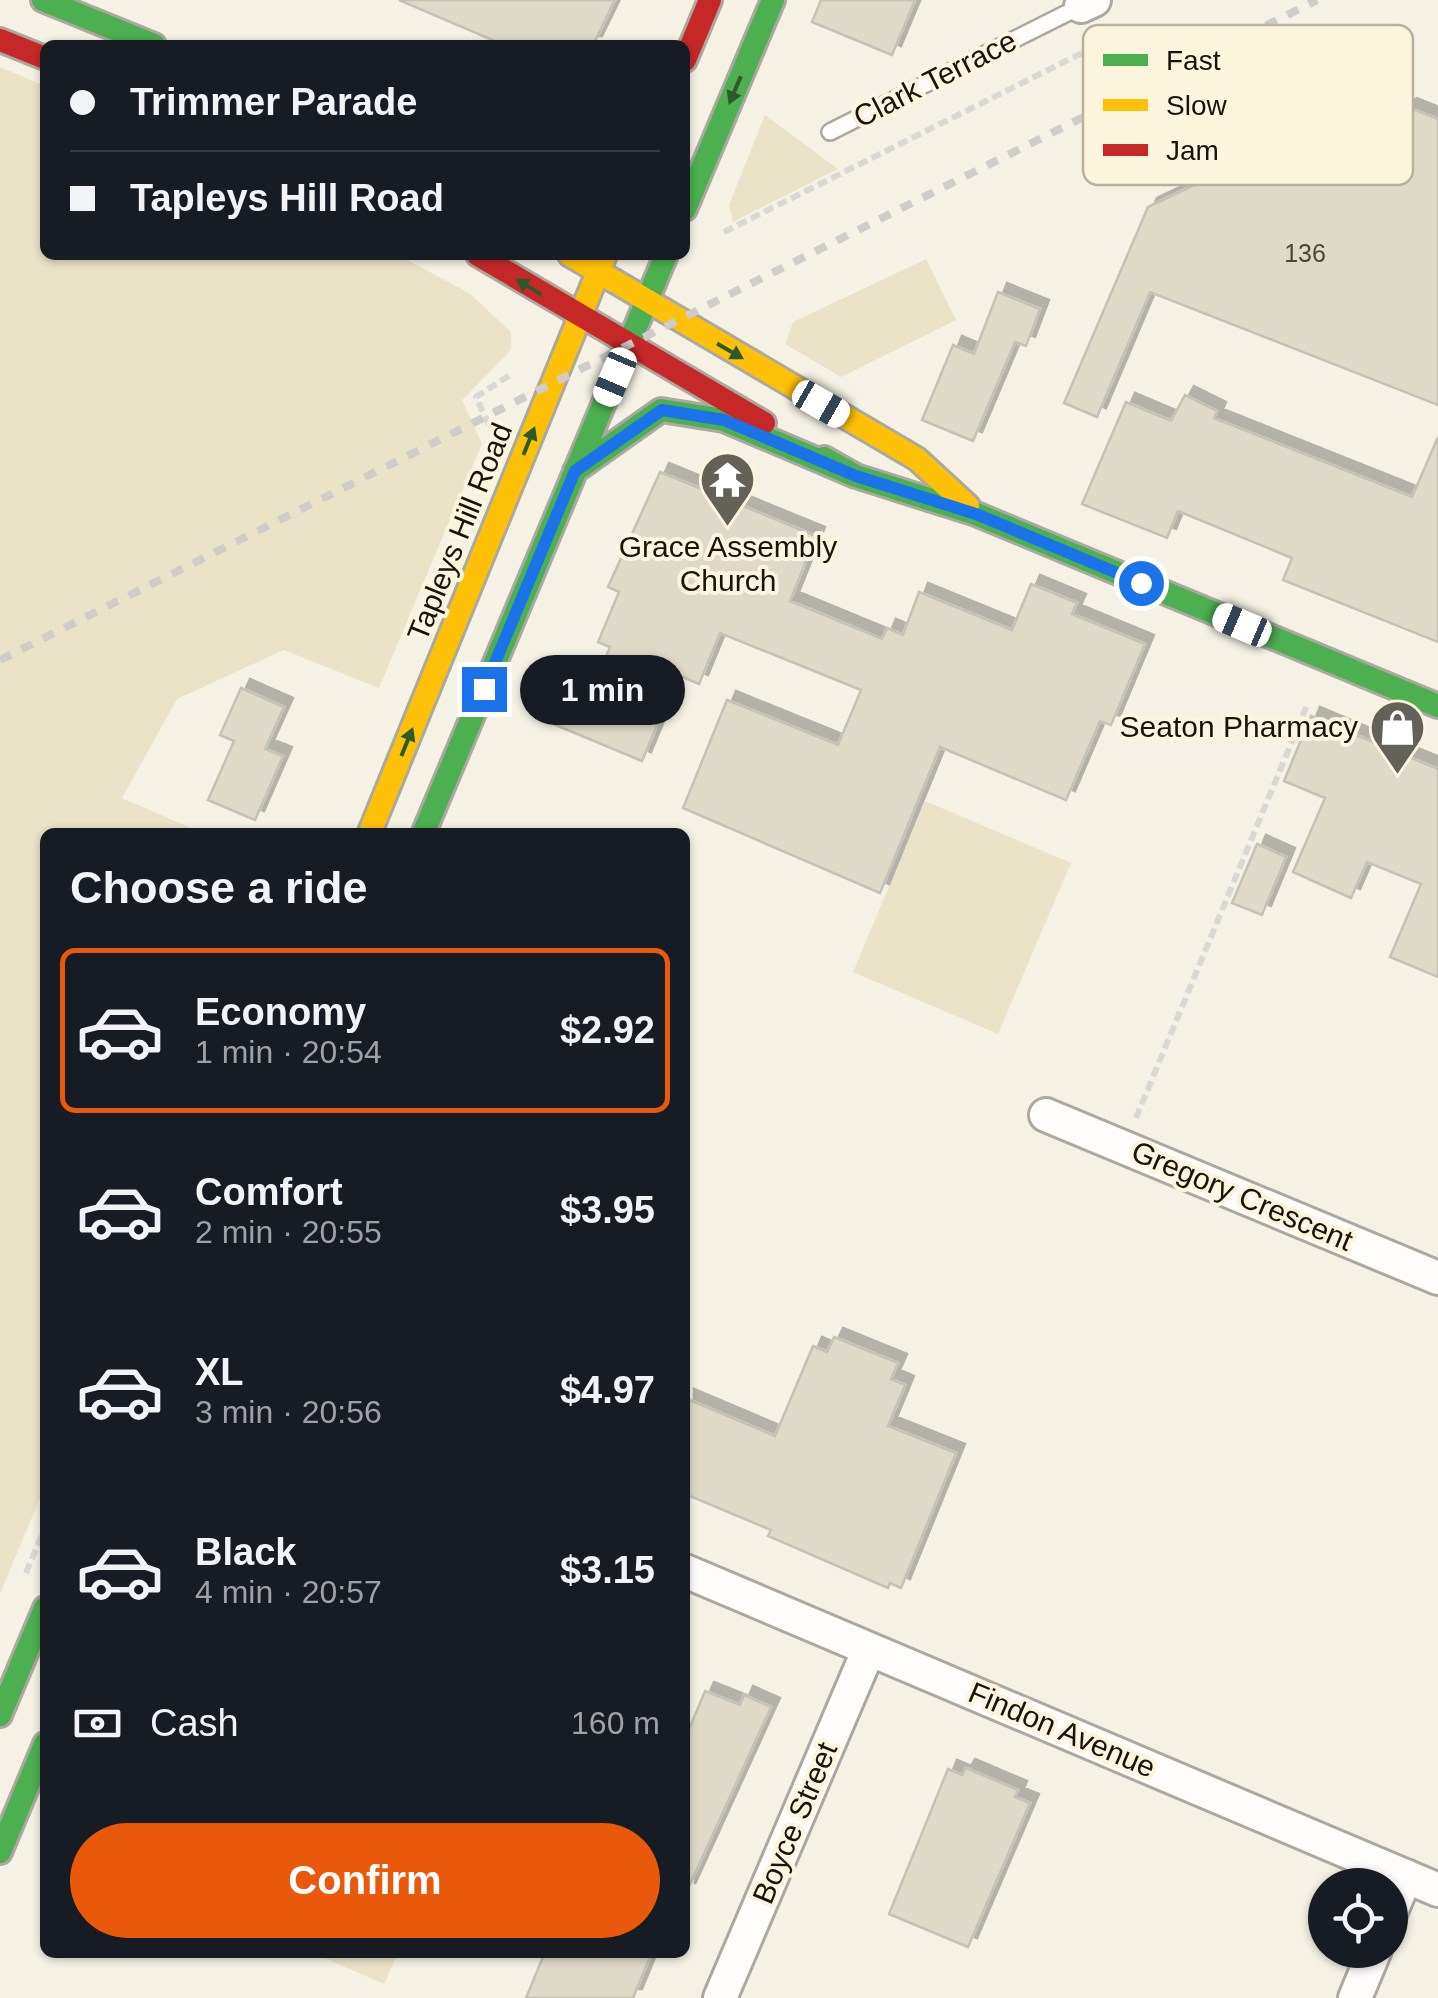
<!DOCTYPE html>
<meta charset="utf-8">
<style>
:root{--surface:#171b24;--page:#242831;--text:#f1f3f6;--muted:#9ea1a6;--line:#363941;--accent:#ea580c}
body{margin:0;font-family:Arial,sans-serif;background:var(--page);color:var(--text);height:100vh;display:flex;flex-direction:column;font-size:38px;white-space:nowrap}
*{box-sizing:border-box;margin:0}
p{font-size:32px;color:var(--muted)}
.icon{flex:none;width:55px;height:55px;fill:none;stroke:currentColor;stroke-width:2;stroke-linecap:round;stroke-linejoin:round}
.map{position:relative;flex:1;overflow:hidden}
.side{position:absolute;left:40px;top:828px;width:650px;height:1130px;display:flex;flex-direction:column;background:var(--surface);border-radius:15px;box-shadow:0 2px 8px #0004}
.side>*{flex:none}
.guide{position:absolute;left:40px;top:40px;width:650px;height:220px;border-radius:15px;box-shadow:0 2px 8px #0004;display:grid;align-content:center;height:220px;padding:0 30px;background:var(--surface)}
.tools{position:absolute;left:1308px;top:1868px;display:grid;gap:20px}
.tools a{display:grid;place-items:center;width:100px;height:100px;border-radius:50%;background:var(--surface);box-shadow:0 2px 8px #0004;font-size:50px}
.end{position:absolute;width:45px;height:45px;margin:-22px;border:12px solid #1a73e8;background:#fff;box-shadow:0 0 0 5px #fff}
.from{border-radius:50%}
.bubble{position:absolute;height:70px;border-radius:35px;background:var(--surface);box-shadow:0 2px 8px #0004;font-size:32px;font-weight:700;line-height:70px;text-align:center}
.car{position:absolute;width:30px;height:60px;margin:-30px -15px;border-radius:12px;box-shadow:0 0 8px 2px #0007;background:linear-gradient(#fff 24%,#345 0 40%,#fff 0 76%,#345 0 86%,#fff 0)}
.guide b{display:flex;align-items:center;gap:35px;height:95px;font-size:38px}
.guide b+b{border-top:2px solid var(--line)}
.guide i{width:25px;height:25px;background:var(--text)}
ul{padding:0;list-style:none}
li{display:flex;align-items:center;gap:30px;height:165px;margin:0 20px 15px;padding:0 10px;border:5px solid transparent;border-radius:15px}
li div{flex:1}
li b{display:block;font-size:38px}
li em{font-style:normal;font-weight:700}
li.active{border-color:var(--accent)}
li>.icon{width:90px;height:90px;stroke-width:1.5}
h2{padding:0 30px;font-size:45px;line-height:120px}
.pay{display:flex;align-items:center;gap:25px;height:110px;padding:0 30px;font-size:38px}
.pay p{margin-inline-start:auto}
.action{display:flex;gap:20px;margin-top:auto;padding:20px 30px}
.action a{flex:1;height:115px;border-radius:60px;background:var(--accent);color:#fff;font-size:40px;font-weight:700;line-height:115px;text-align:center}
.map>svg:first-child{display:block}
.green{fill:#ebe3c8}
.building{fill:#dfdac8;stroke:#c4c2b7;stroke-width:2.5;filter:url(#shadow)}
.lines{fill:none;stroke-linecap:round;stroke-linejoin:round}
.lane-casing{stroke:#aba89f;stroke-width:20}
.street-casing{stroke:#aba89f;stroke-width:38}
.fast-casing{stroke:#aba89f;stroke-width:28}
.slow-casing{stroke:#aba89f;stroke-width:28}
.jam-casing{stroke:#aba89f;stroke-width:28}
.path{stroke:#d9d8d5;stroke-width:6;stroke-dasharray:10 5;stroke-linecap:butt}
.lane{stroke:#fefdfb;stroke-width:15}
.street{stroke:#fefdfb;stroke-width:32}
.fast{stroke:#4caf50;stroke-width:22}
.slow{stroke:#ffc107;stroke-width:22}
.jam{stroke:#c62828;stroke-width:22}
.rail{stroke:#cecdc9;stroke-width:8;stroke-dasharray:12 12;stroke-linecap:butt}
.oneway{fill:#2e5a2b}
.route{stroke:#1a73e8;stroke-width:12}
.labels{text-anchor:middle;stroke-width:8;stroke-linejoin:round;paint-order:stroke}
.number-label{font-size:25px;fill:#49463c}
.street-label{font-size:30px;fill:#16140c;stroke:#fcf5de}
.poi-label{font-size:30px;fill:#16140c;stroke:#fcf5de}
.key{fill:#fcf5de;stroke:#b7b29f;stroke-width:2.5}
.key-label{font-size:28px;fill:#16140c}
</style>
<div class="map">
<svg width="1438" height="1998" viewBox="0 0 1438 1998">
<defs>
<filter id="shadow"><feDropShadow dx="9" dy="-9" stdDeviation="0" flood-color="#0004"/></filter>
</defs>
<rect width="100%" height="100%" fill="#f5f2e5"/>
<path class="green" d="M0,67L45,86V255H398L469,293L511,332V350L462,400L482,444L379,688L284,650L177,699L122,798L200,832H45V1486L0,1594Z
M765,115L838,169L733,222L729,205Z
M926,259L956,320L841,377L785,344L793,322Z
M925,801L1071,863L998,1034L853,972Z
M313,1953L398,1952V1953L384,1984Z"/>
<path class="building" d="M399,0H615L593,45H504Z
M821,0H915L892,55L812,22Z
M1375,99L1383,119L1408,107L1438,119V405L1150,292L1097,417L1064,403L1148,207Z
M998,292L1040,309L1026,346L1015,342L973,441L922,420L953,345L974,354Z
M1185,395L1217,411L1214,418L1412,497L1438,437V642L1283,580L1292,558L1178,511L1167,538L1082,504L1126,402L1171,421Z
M660,472L816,536L790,601L882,639L887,628L903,635L919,592L1012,630L1031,584L1077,603L1072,614L1145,644L1111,725L1100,721L1066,800L940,747L880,893L683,808L727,700L838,745L861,690L720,633L699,684L678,675L642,761L551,723L562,698L585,707L610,647L598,642L619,592L608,587Z
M241,688L284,707L265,749L283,756L255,820L208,800L234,741L220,735Z
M1311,716L1438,769V977L1390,957L1421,884L1367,862L1351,898L1293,872L1325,798L1284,781Z
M1257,844L1286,857L1262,915L1232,903Z
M834,1337L898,1363L891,1379L905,1385L888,1426L956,1453L901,1588L890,1583L888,1588L768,1536L771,1530L685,1494V1398L775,1436L813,1346L827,1352Z
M705,1691L740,1705L744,1695L771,1707L686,1893L685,1739Z
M966,1768L1018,1790L1015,1797L1030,1803L968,1947L889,1914L948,1769L962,1775Z
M545,1952H652L633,1998H526Z"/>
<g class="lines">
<defs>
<path id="lane" d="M830,132L1081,6"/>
<path id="street" d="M1081,6L1094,0
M1046,1115L1438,1278
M685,1571L1438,1890
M1390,1914L1406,1876
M720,1998L869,1649
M1355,1998L1375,1950"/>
<path id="fast" d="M43,0L154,45
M685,209L773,0
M824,458L856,476L976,514L1438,706
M575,471L661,410L724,420L856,476
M424,832L666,255
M0,1715L45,1608
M0,1852L45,1744"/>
<path id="slow" d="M570,255L917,459L968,506
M370,832L605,255"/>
<path id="jam" d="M0,40L45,58
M685,60L710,0
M478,255L764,423"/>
</defs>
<use href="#lane" class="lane-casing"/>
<use href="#street" class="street-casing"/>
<use href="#fast" class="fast-casing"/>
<use href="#slow" class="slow-casing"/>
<use href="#jam" class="jam-casing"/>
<path class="path" d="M724,232L1116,36L1111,28
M489,425L476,397L510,375
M1136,1118L1307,705
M26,1573L45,1527"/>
<use href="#lane" class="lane"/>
<use href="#street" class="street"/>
<use href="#fast" class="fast"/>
<use href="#slow" class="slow"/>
<use href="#jam" class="jam"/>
<path class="rail" d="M0,660L1317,0"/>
</g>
<defs><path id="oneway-solid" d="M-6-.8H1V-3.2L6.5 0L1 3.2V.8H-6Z" transform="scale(2.5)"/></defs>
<g class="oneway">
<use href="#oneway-solid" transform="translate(735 90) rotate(113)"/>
<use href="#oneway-solid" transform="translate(529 287) rotate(-148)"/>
<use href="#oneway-solid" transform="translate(730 351) rotate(30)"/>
<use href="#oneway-solid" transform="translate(529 441) rotate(-68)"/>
<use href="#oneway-solid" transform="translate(407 742) rotate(-68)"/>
</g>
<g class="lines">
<path class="route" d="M484,689L575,471L662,410L724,420L856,476L976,514L1141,583"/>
</g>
<defs>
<symbol id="temple-pin" viewBox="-11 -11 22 30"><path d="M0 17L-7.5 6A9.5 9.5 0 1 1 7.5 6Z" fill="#646258" stroke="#fcf5de"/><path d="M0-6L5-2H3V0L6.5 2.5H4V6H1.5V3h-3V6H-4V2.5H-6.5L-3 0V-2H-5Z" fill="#fff"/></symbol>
<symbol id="shop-pin" viewBox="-11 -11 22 30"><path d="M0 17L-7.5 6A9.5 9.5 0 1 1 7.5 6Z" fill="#646258" stroke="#fcf5de"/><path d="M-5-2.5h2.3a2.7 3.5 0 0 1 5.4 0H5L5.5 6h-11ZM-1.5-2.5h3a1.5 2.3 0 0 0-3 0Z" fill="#fff"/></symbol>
</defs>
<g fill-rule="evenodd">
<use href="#temple-pin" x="696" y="448" width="63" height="86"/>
<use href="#shop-pin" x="1366" y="696" width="63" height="86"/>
</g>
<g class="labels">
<g class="number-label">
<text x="1305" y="262">136</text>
</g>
<g class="street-label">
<text transform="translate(935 79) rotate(-27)" y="10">Clark Terrace</text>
<text transform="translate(460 532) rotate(-68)" y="10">Tapleys Hill Road</text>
<text transform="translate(1242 1196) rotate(23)" y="10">Gregory Crescent</text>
<text transform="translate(1062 1730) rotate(23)" y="10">Findon Avenue</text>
<text transform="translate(795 1823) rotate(-67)" y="10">Boyce Street</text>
</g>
<g class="poi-label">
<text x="728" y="557">Grace Assembly<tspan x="728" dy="34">Church</tspan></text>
<text x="1358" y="737" text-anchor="end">Seaton Pharmacy</text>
</g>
</g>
<rect x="1083" y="25" width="330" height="160" rx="15" class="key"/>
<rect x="1103" y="54" width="45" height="12" fill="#4caf50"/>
<rect x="1103" y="99" width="45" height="12" fill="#ffc107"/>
<rect x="1103" y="144" width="45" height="12" fill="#c62828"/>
<g class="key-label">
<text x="1166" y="70">Fast</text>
<text x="1166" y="115">Slow</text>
<text x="1166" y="160">Jam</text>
</g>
</svg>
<div class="tools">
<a><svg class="icon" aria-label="locate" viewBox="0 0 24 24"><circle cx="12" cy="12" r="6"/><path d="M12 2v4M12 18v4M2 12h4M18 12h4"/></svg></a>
</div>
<i class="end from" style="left:1141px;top:583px"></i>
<i class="end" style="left:484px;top:689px"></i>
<div class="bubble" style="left:520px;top:655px;width:165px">1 min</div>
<i class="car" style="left:615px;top:377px;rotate:203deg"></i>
<i class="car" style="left:821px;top:404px;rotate:120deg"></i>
<i class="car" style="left:1242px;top:625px;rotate:293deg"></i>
<div class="guide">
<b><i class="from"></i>Trimmer Parade</b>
<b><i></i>Tapleys Hill Road</b>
</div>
<section class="side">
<h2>Choose a ride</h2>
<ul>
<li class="active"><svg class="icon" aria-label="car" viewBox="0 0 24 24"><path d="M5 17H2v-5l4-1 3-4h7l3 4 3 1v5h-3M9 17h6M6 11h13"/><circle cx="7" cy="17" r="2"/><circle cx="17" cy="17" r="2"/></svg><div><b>Economy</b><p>1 min · 20:54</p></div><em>$2.92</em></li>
<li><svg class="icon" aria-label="car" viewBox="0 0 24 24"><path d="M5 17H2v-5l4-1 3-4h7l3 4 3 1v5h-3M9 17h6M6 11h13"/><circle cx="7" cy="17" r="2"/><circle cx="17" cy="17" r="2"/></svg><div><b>Comfort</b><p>2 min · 20:55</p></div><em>$3.95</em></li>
<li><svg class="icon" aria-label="car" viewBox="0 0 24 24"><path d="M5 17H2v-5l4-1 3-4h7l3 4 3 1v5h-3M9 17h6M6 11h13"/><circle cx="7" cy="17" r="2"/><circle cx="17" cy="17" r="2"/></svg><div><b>XL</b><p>3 min · 20:56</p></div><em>$4.97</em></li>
<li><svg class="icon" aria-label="car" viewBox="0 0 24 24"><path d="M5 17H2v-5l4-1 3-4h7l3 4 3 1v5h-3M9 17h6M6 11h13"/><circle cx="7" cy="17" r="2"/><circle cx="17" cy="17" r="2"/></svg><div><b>Black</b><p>4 min · 20:57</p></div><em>$3.15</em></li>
</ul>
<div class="pay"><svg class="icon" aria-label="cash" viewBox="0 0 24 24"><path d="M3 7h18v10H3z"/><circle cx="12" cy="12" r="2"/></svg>Cash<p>160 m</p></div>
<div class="action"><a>Confirm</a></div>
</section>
</div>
